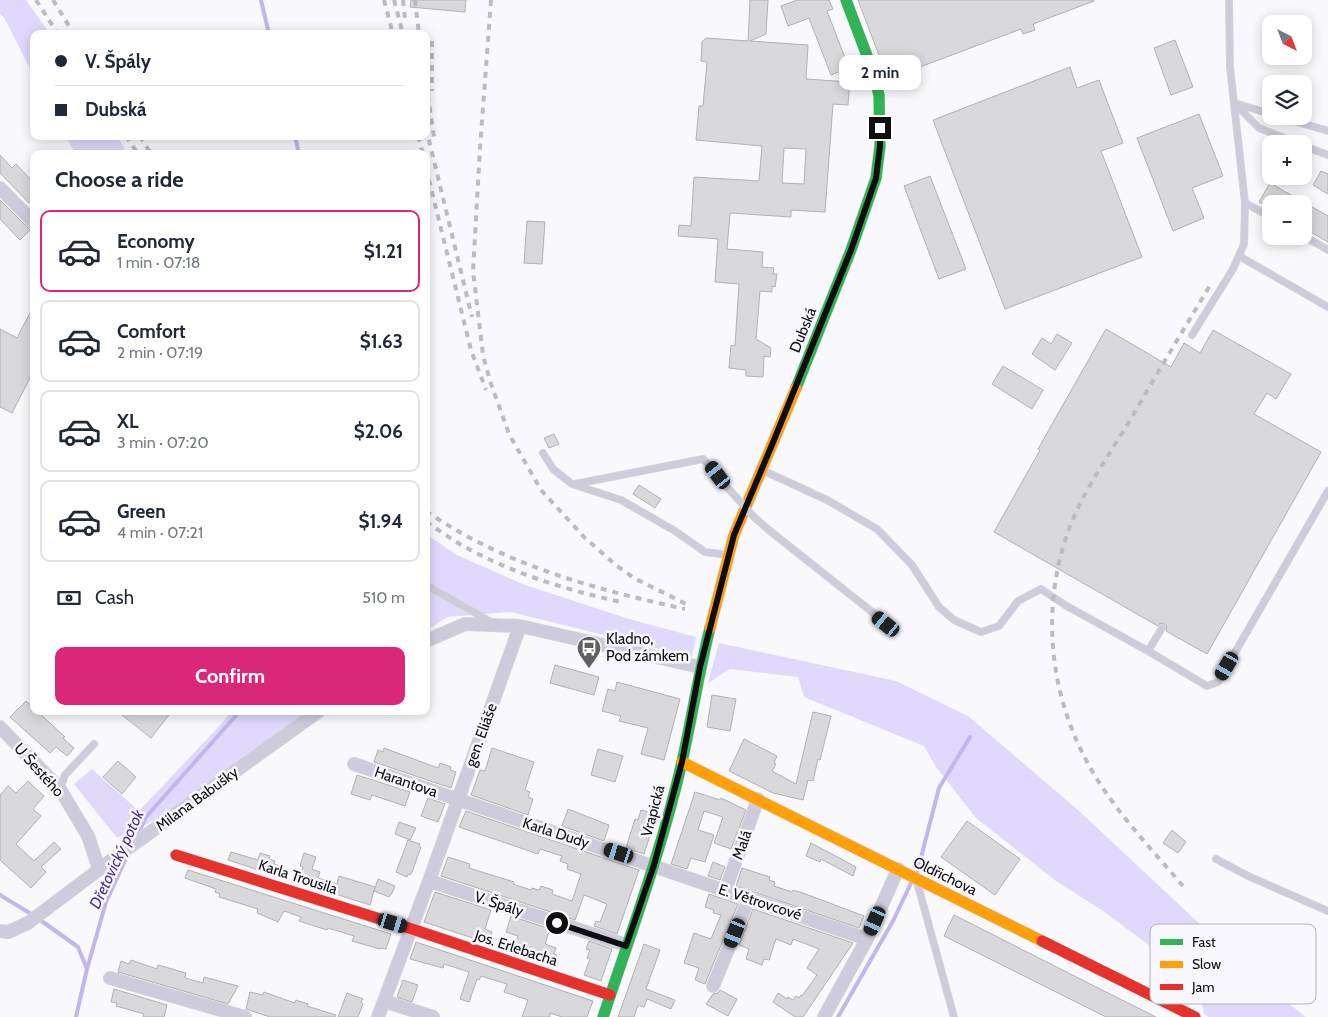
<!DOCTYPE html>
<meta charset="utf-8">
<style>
:root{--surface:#fff;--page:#f2f2f3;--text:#1f2937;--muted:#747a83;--line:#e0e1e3;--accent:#db2777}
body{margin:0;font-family:Cabin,sans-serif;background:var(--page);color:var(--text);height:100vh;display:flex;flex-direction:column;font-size:19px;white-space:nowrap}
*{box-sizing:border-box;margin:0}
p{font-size:16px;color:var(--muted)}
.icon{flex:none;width:28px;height:28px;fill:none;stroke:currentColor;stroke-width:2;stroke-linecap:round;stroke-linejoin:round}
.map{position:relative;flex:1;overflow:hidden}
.drawer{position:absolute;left:30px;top:150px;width:400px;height:565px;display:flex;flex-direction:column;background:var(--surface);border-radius:10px;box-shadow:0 2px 12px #0003}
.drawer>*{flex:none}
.banner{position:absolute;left:30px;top:30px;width:400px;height:110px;border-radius:10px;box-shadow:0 2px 12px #0003;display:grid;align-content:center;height:110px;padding:0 25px;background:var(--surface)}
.needle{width:32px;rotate:138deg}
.tools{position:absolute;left:1262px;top:15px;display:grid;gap:10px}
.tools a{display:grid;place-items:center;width:50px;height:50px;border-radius:10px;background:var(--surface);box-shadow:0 2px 12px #0003;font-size:25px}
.end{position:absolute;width:22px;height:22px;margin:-11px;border:6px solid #0e0d0f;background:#fff;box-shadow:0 0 0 2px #fff}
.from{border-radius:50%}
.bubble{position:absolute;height:35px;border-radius:10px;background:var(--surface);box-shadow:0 2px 12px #0003;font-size:16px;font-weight:700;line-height:35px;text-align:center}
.car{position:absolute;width:15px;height:30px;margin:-15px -8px;border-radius:6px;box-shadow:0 0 4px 1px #0007;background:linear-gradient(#222 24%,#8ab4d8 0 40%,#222 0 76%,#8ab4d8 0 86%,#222 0)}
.banner b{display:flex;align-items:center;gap:18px;height:48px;font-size:19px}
.banner b+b{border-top:1px solid var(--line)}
.banner i{width:12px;height:12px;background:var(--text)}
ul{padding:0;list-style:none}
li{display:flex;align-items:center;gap:15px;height:82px;margin:0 10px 8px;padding:0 15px;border:2px solid var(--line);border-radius:10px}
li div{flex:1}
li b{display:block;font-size:19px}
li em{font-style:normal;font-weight:700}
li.active{border-color:var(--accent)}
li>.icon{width:45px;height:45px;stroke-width:1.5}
h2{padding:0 25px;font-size:22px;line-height:60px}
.pay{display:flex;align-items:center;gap:12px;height:55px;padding:0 25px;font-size:19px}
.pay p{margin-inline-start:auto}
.action{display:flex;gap:10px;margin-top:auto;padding:10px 25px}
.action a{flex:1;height:58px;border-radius:10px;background:var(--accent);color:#fff;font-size:20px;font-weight:700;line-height:58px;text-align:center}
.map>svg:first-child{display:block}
.green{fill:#e0d9fc}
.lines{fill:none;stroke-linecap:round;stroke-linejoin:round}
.stream{stroke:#c2b6ec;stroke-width:4}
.building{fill:#d9d8db;stroke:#b2b1b4;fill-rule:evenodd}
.lane-casing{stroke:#d4d3d6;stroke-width:8}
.street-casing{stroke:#d4d3d6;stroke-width:14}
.fast-casing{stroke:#d4d3d6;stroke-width:12}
.slow-casing{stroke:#d4d3d6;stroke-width:12}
.jam-casing{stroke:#d4d3d6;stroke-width:12}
.lane{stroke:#cecbdc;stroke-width:6}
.street{stroke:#cecbdc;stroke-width:12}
.fast{stroke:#30b455;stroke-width:11}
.slow{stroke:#ff9f0a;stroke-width:11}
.jam{stroke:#e5322d;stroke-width:11}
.rail{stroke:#bcbac3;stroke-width:4;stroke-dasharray:6 6;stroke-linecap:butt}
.lane-bridge-casing{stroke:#d4d3d6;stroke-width:8;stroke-linecap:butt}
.lane-bridge{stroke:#cecbdc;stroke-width:6}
.route{stroke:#0e0d0f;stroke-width:6}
.labels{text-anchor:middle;stroke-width:5;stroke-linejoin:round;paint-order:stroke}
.street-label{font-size:15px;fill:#0e0d0f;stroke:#f8f7fe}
.poi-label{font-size:15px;fill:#0e0d0f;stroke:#f8f7fe;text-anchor:start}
.water-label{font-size:16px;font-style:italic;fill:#4c3187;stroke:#f8f7fe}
.key{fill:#f8f7fe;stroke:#b2b1b6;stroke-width:1}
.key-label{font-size:14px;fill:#0e0d0f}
</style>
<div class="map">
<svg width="1328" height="1017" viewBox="0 0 1328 1017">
<rect width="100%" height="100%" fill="#f9f8fd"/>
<path class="green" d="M0,0H26L50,34H34V77L5,19L0,13Z
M65,136H117L128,154H76Z
M426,534L457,555L525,585L629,619L696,637L692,657L511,612L447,617L426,631Z
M719,643L896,681L968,716L1078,810L1266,986L1306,1017H1209L1204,1014L1198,982L1106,913L1056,881L976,818L936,767L924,746L804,697L798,677L730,669L708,683Z
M230,711H311L155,820L117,838L74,784L92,769L139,811L224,721Z"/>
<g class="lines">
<path class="stream" d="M261,0L269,34
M295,136L299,154
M137,836L146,817L240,711
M917,873L939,788L970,737
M0,895L36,917L78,947L87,969
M76,1017L87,969L106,902L128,854
M838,1017L893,921L912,881"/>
</g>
<path class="building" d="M411,0H466L465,12L410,7Z
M750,0H768L766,34L750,41L808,45L806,79L850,82L848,105L833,104L825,212L791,210V217L730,213L727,249L763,252L762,267L774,268L773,274H777L775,287L772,286V292L760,291L756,339L771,348L770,357L764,356L763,377L746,376V370L729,368L731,345L735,346L739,284L715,282L718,239L678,236L679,225L691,226L694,177L759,181L762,146L696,140L699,106H703L707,62L701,61L702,42L706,38L748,41ZM784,148L806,149L804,184L782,183Z
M797,0H829L833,9L827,11L849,68L831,75L809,18L788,26L781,6Z
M858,0H1094V1L1033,24L1035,30L1023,34L1021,29L888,79Z
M1175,40L1193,87L1171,95L1154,48Z
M1070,67L1077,88L1099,80L1123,143L1101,151L1142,257L1005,309L933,120Z
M1199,114L1223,176L1192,188L1204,218L1173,231L1137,138Z
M0,155L12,168L16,164L34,183V198L29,203L0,173Z
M1321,171L1328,174V194L1313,185Z
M930,176L966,269L939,279L904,186Z
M1270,183L1328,216V242L1304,228V204H1271V209L1259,202Z
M0,200L30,230L20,240L0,219Z
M527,221L545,222L542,264L524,263Z
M34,305V370L12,413L0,407V329L17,338Z
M1106,329L1171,367L1184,343L1200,353L1213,330L1291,374L1276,399L1267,393L1254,414L1321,452L1207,654L1166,631L1167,626L1164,624L1160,623L1158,626L994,532L1040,450L1038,449Z
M1057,334L1072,343L1055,370L1032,354L1042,338L1051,344Z
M1003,366L1043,390L1032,409L992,384Z
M554,434L559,444L549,448L544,438Z
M639,485L661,499L655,508L633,494Z
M555,665L599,677L594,695L550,683Z
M617,682L680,699L664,760L641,754L648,728L619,721L621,716L602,711L608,689L615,691Z
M712,695L736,699L730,731L707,727Z
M26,701L34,708V711H37L65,737L63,738L74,748L67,756L56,747L50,753L10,717Z
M117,711H172L151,738Z
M813,712L831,716L820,760L818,759L813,781L808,780L803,800L773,793L729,771L744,739L777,756L774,763L776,764L772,771L796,784Z
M384,748L438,768L440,763L451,767L450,770L456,772L451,788L374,762L378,750L383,752Z
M492,748L534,762L525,790L530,792L528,797L533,799L528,815L471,795L480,770L485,771Z
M598,749L623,756L615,782L591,775Z
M118,761L136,777L122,794L103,777Z
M357,775L410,792L405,806L372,795L370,800L351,794Z
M28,781L44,796L33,809L41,816L16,844L34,861L54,842L61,849L41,867L46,872L31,888L0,860V795L8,786L16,793Z
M695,792L720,800L721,798L746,810L731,849L714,843L723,817L704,811L698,830L714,835L705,862L691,858L687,869L671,864Z
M428,798L445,804L438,822L421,816Z
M568,809L609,825L604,841L562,826Z
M641,810L657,814L644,854L626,848L635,819L638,820Z
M466,811L639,870L617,934L594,926L596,921L600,922L607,904L584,895L575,920L441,876L448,857L470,864L469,868L514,882L513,884L531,890L532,888L539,890L541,886L553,890L552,894L572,901L581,874L567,869L568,864L560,861L562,856L540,849L538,854L459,827Z
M967,821L1020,859L995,895L941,857Z
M399,822L416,828L410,840L395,834Z
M1172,830L1186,842L1178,853L1163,843Z
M408,840L420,844L419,846L421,847L412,872L410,875L408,874L407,877L396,872Z
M811,843L856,867L853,876L821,859L820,862L806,856Z
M231,852L258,860L260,853L270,856L269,859L275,861L274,864L280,866L277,876L228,860Z
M304,853L316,857L312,869L320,872L318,878L337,884L339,876L375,887L370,905L298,882L303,867L300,866Z
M713,862L725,867L720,880L708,876Z
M742,868L770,877L769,880L775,882L774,886L792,892L793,890L803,893L864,916L859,928L736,886Z
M188,870L391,934L386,949L381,948L380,949L352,941L354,936L328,928L327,930L299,921L301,917L284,911L278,922L257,913L258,909L219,897L220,894L215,892L216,889L185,878Z
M378,879L395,886L392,893L389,897L374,891Z
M435,892L491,910L485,929L492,932L489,941L486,940L485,942L424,922Z
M709,894L738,904L705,984L695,980L699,968L684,963L694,933L711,939L721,915L713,913L714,910L705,907Z
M753,909L853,943L803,1017H795L773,1002L778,993L787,999L788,997L793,1000L796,996L799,998L801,995L802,996L817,975L807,968L819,949L793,939L791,945L776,939L769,960L764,959L762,965L746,959L749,949L739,945Z
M954,915L1100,989L1156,1017H1106L944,936Z
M511,916L550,929L545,944L556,948L554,954L557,955L554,965L512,951L518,936L506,932Z
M589,941L612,949L601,981L584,975L590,959L587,958L590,950L586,949Z
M416,942L593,1001L587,1017H562L550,1013V1017H522L528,1000L504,992L507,984L481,976L479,980L477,979L469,1002L460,999L469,972L444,964L443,968L410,959Z
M644,944L660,950L646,989L675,1000L671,1009L647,999L644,1007L638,1005L634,1017H618Z
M131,960L157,969L158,965L186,973L185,978L203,983L204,977L238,986L228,1004L118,972L121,961L129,964Z
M403,980L418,985L412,1002L397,997Z
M114,989L167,1005L164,1017H143L144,1014L116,1006L117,1003L111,1002Z
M720,990L737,999L728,1016L706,1004L713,994L718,993Z
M250,992L263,995L264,992L295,1003L296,1000L308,1004L307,1006L336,1015L335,1017H270L246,1009Z
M347,993L363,999L361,1002L363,1004L358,1017H338Z"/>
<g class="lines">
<defs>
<path id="lane" d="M1271,114L1234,103L1259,128L1299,144
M1277,116L1328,131
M1304,146L1328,155
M1245,203L1271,217
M1304,236L1328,250
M1239,256L1328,307
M1192,335L1233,269L1244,244L1245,203L1230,67L1229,0
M543,453L553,469L572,484L621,500L675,531L705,552L728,555
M762,470L827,500L877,529L912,565L939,607L954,620L981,632L999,626L1018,601L1041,589L1065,605L1148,651L1207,686L1218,682L1328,491
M575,484L703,459L710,466L725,485
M770,531L886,623
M426,585L491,622
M1148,651L1162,628
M60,789L65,775L94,744
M1216,859L1248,876L1328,911
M917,882L954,1017"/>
<path id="street" d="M0,188L34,223
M426,641L465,624L520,626L700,667
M0,727L60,789L88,836L99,869
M354,764L867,939
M429,881L626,945
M725,891L758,799
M0,931L8,932L28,923L113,859L319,711
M110,978L245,1017
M713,986L749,898
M384,1001L433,1017
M378,1017L429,881L520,626
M824,1017L867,939L898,869"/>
<path id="fast" d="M796,388L851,250L876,178L880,146L879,95L872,69L846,0
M603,1017C631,933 662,849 682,762C692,717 699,672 710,628"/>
<path id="slow" d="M710,628L734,535L796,388
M682,762L1042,941"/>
<path id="jam" d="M176,855L412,929L610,995
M1042,941L1195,1017"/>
</defs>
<use href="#lane" class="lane-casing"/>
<use href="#street" class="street-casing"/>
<use href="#fast" class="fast-casing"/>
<use href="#slow" class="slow-casing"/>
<use href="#jam" class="jam-casing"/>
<use href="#lane" class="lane"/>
<use href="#street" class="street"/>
<use href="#fast" class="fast"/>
<use href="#slow" class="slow"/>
<use href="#jam" class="jam"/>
<path class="rail" d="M36,0L58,34
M53,0L74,34
M384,0L393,34
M394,0L403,34
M403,0L405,19
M415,0L419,34
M491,0L480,148L473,271L483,355L490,381L509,434L541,490L585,538L617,566L634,578L686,604
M432,41V91
M426,83L434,137
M426,128L472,317
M126,136L138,154
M140,136L151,154
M418,136L423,154
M426,168L471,350L486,390
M426,511C504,565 594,589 685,609
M426,522C439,530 452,540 465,547C514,574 567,590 621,602
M1183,886C1148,845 1107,803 1083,754C1043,675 1041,579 1082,500C1096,473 1113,448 1129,422C1156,375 1184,329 1212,282"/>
<defs>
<path id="lane-bridge" d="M725,485L754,517L770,531"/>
</defs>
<use href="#lane-bridge" class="lane-bridge-casing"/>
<use href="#lane-bridge" class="lane-bridge"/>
</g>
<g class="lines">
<path class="route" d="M557,923L626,946L654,865L682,762L700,667L734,535L774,440L851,250L876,178L880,146V128"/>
</g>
<defs>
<symbol id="bus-pin" viewBox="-11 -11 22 30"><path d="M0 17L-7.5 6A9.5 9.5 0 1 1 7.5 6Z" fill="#605f62" stroke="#f8f7fe"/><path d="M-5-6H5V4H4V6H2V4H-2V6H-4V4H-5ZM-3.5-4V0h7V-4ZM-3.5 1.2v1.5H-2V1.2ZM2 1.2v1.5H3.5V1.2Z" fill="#fff"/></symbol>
</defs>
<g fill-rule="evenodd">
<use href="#bus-pin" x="575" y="634" width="28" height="38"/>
</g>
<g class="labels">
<g class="street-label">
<text transform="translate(803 330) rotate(-68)" y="5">Dubská</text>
<text transform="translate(481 735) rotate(-70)" y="5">gen. Eliáše</text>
<text transform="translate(39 770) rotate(48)" y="5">U Šestého</text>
<text transform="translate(406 782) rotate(19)" y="5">Harantova</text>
<text transform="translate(197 799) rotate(-36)" y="5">Milana Babušky</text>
<text transform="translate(653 811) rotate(-75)" y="5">Vrapická</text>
<text transform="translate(556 833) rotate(18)" y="5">Karla Dudy</text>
<text transform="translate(742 845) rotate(-70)" y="5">Malá</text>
<text transform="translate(945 876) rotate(26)" y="5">Oldřichova</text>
<text transform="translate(298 877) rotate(18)" y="5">Karla Trousila</text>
<text transform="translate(760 902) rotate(18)" y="5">E. Větrovcové</text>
<text transform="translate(499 904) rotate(18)" y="5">V. Špály</text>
<text transform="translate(516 948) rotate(18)" y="5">Jos. Erlebacha</text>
</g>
<g class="poi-label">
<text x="606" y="644">Kladno,<tspan x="606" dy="17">Pod zámkem</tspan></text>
</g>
<g class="water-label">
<text transform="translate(116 859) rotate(-65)" y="6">Dřetovický potok</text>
</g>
</g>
<rect x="1150" y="924" width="166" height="80" rx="8" class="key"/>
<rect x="1160" y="939" width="23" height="6" fill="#30b455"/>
<rect x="1160" y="961" width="23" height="7" fill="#ff9f0a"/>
<rect x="1160" y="984" width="23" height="6" fill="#e5322d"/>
<g class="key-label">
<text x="1192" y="947">Fast</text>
<text x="1192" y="969">Slow</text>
<text x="1192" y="992">Jam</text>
</g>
</svg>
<div class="tools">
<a><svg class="needle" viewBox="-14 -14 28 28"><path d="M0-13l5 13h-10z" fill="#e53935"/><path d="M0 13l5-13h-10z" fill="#747a83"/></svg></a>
<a><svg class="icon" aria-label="layers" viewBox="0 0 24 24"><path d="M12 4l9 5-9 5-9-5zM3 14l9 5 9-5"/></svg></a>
<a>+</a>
<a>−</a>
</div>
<i class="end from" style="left:557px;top:923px"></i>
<i class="end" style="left:880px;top:128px"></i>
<div class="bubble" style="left:839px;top:55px;width:82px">2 min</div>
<i class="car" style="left:718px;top:475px;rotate:323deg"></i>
<i class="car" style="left:886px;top:624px;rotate:309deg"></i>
<i class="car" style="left:1227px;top:666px;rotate:210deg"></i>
<i class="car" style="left:619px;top:853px;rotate:288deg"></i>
<i class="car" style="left:875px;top:921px;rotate:204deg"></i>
<i class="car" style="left:393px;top:923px;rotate:107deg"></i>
<i class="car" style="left:735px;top:933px;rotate:202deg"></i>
<div class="banner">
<b><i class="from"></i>V. Špály</b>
<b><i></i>Dubská</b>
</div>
<section class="drawer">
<h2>Choose a ride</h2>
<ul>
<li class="active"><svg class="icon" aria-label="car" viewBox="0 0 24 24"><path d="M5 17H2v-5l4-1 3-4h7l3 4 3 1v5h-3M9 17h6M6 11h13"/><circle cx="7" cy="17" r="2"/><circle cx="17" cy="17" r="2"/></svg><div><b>Economy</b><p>1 min · 07:18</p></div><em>$1.21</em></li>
<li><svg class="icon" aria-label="car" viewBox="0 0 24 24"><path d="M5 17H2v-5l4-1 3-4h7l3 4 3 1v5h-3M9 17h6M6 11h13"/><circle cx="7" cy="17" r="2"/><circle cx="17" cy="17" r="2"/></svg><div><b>Comfort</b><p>2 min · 07:19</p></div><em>$1.63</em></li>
<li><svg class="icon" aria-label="car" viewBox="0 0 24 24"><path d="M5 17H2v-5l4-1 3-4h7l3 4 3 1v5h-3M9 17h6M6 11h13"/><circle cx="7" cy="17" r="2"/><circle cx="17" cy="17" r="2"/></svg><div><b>XL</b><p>3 min · 07:20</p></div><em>$2.06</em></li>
<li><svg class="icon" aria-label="car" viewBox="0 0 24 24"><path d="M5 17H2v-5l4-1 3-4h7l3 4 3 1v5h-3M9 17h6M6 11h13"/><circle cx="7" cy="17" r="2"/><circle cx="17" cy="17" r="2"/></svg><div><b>Green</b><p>4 min · 07:21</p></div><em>$1.94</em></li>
</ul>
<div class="pay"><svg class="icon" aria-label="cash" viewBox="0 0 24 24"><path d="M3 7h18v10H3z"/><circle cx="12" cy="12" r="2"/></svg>Cash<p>510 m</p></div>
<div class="action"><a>Confirm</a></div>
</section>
</div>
